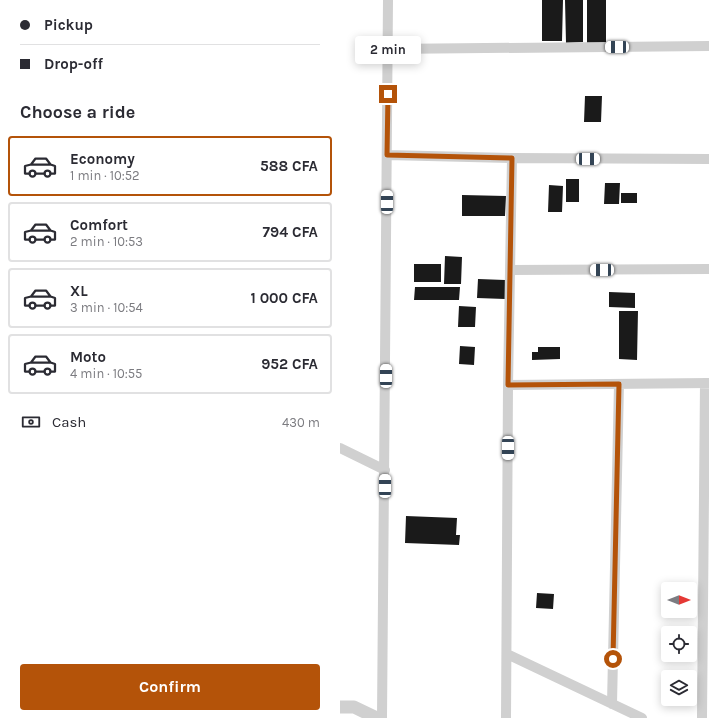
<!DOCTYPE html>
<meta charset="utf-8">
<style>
:root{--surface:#fff;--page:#f2f2f3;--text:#2b2b33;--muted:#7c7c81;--line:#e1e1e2;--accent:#b45309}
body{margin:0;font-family:Karla,sans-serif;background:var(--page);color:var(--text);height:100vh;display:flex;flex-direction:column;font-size:15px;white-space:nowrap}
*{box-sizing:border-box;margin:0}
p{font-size:13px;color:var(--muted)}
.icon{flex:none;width:22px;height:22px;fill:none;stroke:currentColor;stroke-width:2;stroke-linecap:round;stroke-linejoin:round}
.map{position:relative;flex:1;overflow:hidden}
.sheet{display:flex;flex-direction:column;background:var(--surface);width:340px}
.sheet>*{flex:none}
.top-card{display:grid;align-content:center;height:88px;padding:0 20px;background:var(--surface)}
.needle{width:26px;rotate:90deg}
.controls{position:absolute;left:321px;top:582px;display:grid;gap:8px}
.controls a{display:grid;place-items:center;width:36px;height:36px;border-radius:4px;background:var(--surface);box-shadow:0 2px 10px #0003;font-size:20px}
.end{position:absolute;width:18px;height:18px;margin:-9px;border:5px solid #b45309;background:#fff;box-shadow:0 0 0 2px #fff}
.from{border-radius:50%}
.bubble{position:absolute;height:28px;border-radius:4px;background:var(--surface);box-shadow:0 2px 10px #0003;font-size:13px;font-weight:700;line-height:28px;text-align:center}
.car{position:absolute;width:12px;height:24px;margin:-12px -6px;border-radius:5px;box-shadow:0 0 3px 1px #0007;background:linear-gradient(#fff 24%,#345 0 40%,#fff 0 76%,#345 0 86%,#fff 0)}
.top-card b{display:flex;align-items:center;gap:14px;height:38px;font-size:15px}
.top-card b+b{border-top:1px solid var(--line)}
.top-card i{width:10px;height:10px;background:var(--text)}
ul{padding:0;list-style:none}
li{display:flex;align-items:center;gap:12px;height:60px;margin:0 8px 6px;padding:0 12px;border:2px solid var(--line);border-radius:4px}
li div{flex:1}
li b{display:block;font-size:15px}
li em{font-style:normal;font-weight:700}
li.on{border-color:var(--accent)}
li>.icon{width:36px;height:36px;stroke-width:1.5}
h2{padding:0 20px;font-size:18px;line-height:48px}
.pay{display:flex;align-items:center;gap:10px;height:44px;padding:0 20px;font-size:15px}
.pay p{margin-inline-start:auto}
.action{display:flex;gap:8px;margin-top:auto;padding:8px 20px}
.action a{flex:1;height:46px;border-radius:4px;background:var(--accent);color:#fff;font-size:16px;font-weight:700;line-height:46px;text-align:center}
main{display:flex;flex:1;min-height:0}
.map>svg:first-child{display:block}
.building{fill:#1a1a1a}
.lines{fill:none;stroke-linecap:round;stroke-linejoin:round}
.minor{stroke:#d0d0d0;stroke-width:10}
.tertiary{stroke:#d0d0d0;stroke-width:13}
.route{stroke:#b45309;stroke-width:5}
</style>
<main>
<section class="sheet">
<div class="top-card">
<b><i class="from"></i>Pickup</b>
<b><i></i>Drop-off</b>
</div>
<h2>Choose a ride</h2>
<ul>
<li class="on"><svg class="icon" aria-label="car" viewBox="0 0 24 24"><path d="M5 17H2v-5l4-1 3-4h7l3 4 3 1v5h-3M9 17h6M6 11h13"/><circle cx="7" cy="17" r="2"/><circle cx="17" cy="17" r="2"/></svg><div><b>Economy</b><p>1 min · 10:52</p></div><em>588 CFA</em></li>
<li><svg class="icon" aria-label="car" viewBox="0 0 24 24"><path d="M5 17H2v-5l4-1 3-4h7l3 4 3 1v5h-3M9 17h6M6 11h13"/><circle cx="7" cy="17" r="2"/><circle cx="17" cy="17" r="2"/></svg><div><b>Comfort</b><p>2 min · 10:53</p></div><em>794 CFA</em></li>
<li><svg class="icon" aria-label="car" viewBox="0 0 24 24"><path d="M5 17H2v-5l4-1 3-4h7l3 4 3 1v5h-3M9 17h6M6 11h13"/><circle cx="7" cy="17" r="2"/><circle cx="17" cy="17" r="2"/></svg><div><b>XL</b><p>3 min · 10:54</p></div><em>1 000 CFA</em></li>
<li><svg class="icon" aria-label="car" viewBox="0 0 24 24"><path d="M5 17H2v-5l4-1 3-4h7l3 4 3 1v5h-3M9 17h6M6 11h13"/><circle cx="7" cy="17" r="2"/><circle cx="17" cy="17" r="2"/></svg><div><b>Moto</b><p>4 min · 10:55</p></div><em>952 CFA</em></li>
</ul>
<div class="pay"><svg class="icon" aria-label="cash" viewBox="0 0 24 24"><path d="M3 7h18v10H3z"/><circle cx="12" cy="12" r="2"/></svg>Cash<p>430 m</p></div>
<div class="action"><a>Confirm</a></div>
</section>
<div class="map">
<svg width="369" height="718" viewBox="0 0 369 718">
<rect width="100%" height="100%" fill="#fff"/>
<path class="building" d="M202,0H223L222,41H202Z
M225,0H243V42L226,43Z
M247,0H266V43H247Z
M245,96H262L261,122H244Z
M226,179H239V202H226Z
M265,183H280L279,204H264Z
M209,185L223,186L222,212H208Z
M281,193H297V203H281Z
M122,195L166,196L165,216H122Z
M105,256L122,257L121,284H104Z
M74,264H101V282H74Z
M138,279L165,280V299L137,298Z
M75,287H120L119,300H74Z
M269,292L295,293V308L269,307Z
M119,306L136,307L135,327H118Z
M279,311H298L297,360L279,359Z
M120,346L135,347L134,365L119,364Z
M198,347H220V359L192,360V352H198Z
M66,516L117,518L116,535H120L119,545L65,543Z
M197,593L214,594L213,609L196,608Z"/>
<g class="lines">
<path class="minor" d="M48,49L369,46
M47,155L172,158L369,159
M170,270L369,269
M168,385L369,383
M0,448L45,470
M167,654L302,718
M272,704L279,384
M42,718L48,0
M166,718L168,385L172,158
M362,718L365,383"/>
<path class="tertiary" d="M0,707H14L37,718"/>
</g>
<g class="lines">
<path class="route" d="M48,94L47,155L172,158L168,385L279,384L273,659"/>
</g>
</svg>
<div class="controls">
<a><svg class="needle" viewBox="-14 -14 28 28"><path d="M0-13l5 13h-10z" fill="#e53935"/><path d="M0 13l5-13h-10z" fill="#7c7c81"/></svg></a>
<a><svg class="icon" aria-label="locate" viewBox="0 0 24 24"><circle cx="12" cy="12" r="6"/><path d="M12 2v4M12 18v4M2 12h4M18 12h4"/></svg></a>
<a><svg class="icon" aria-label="layers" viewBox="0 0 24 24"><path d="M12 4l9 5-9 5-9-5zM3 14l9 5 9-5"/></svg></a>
</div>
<i class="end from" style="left:273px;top:659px"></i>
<i class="end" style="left:48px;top:94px"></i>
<div class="bubble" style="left:15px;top:36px;width:66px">2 min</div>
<i class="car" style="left:277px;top:47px;rotate:270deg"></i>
<i class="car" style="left:248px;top:159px;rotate:90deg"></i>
<i class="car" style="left:47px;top:202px;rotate:0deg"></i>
<i class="car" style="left:262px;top:270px;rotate:270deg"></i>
<i class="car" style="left:46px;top:376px;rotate:0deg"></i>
<i class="car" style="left:168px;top:448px;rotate:180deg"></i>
<i class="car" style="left:45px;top:486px;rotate:0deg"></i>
</div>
</main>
